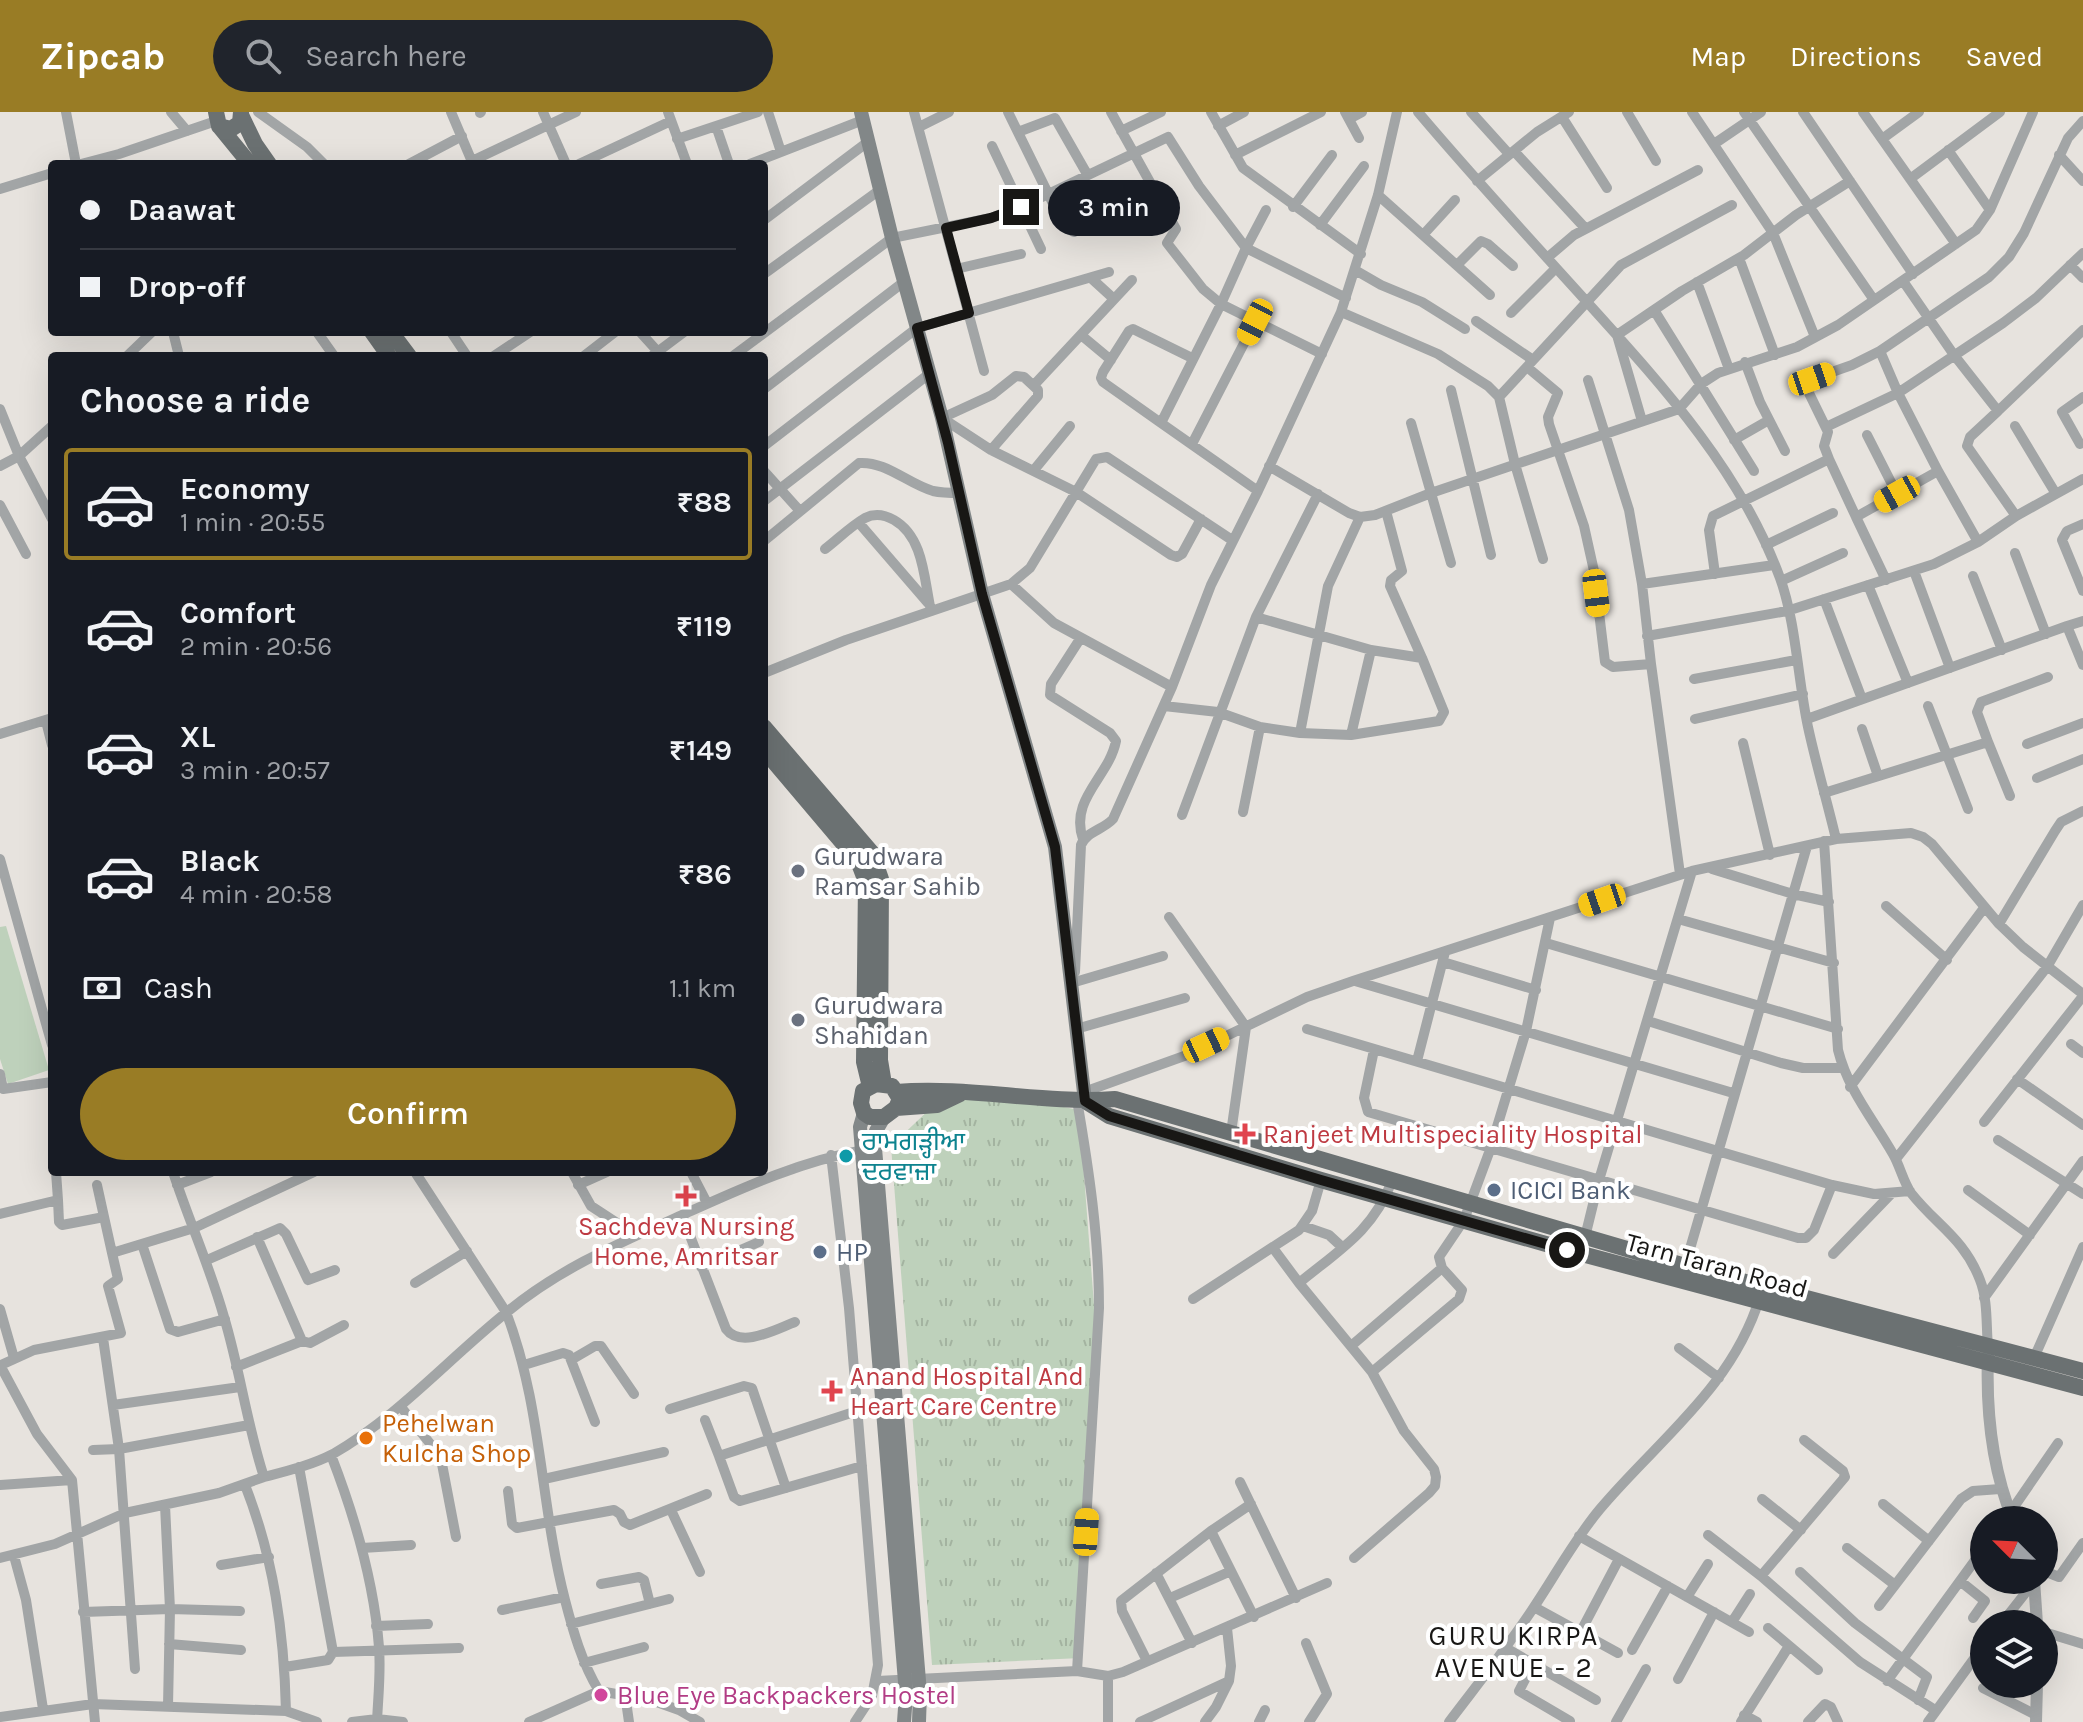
<!DOCTYPE html>
<meta charset="utf-8">
<style>
:root{--surface:#171b24;--page:#20242c;--text:#f1f3f6;--muted:#9ea1a6;--line:#363941;--accent:#997c25}
body{margin:0;font-family:Karla,"Noto Sans Gurmukhi",sans-serif;background:var(--page);color:var(--text);height:100vh;display:flex;flex-direction:column;font-size:30px;white-space:nowrap}
*{box-sizing:border-box;margin:0}
p{font-size:26px;color:var(--muted)}
.icon{flex:none;width:44px;height:44px;fill:none;stroke:currentColor;stroke-width:2;stroke-linecap:round;stroke-linejoin:round}
.map{position:relative;flex:1;overflow:hidden}
.details{position:absolute;left:48px;top:240px;width:720px;height:824px;display:flex;flex-direction:column;background:var(--surface);border-radius:8px;box-shadow:0 8px 32px #0002}
.details>*{flex:none}
.top-card{position:absolute;left:48px;top:48px;width:720px;height:176px;border-radius:8px;box-shadow:0 8px 32px #0002;display:grid;align-content:center;height:176px;padding:0 32px;background:var(--surface)}
.needle{width:52px;rotate:294deg}
.fabs{position:absolute;left:1970px;top:1394px;display:grid;gap:16px}
.fabs a{display:grid;place-items:center;width:88px;height:88px;border-radius:50%;background:var(--surface);box-shadow:0 8px 32px #0002;font-size:40px}
.end{position:absolute;width:36px;height:36px;margin:-18px;border:10px solid #181715;background:#fff;box-shadow:0 0 0 4px #fff}
.from{border-radius:50%}
.bubble{position:absolute;height:56px;border-radius:28px;background:var(--surface);box-shadow:0 8px 32px #0002;font-size:26px;font-weight:600;line-height:56px;text-align:center}
.car{position:absolute;width:24px;height:48px;margin:-24px -12px;border-radius:10px;box-shadow:0 0 6px 2px #0007;background:linear-gradient(#f5c518 24%,#345 0 40%,#f5c518 0 76%,#345 0 86%,#f5c518 0)}
.top-card b{display:flex;align-items:center;gap:28px;height:76px;font-size:30px}
.top-card b+b{border-top:2px solid var(--line)}
.top-card i{width:20px;height:20px;background:var(--text)}
ul{padding:0;list-style:none}
li{display:flex;align-items:center;gap:24px;height:112px;margin:0 16px 12px;padding:0 16px;border:4px solid transparent;border-radius:8px}
li div{flex:1}
li b{display:block;font-size:30px}
li em{font-style:normal;font-weight:600}
li.on{border-color:var(--accent)}
li>.icon{width:72px;height:72px;stroke-width:1.5}
h2{padding:0 32px;font-size:36px;line-height:96px}
.pay{display:flex;align-items:center;gap:20px;height:88px;padding:0 32px;font-size:30px}
.pay p{margin-inline-start:auto}
.cta{display:flex;gap:16px;margin-top:auto;padding:16px 32px}
.cta a{flex:1;height:92px;border-radius:48px;background:var(--accent);color:#fff;font-size:32px;font-weight:600;line-height:92px;text-align:center}
header{display:flex;align-items:center;gap:48px;box-sizing:border-box;height:112px;padding:0 40px;background:var(--accent);color:#fff}
header strong{font-size:38px}
nav{display:flex;gap:44px;margin-inline-start:auto;font-size:28px}
.search{width:560px;height:72px;background:var(--page);display:flex;align-items:center;gap:20px;box-sizing:border-box;padding:0 28px;border-radius:44px;color:var(--muted);font-size:30px}
.map>svg:first-child{display:block}
.green{fill:#bed1bb}
.park{fill:url(#park-tufts)}
.lines{fill:none;stroke-linecap:round;stroke-linejoin:round}
.minor{stroke:#a2a5a6;stroke-width:10}
.tertiary{stroke:#a2a5a6;stroke-width:12}
.secondary{stroke:#828788;stroke-width:14}
.primary{stroke:#6b7172;stroke-width:16}
.route{stroke:#181715;stroke-width:10}
.worship-dot{fill:#6b7280;stroke:#fff;stroke-width:3}
.health-dot{fill:#e0444e;stroke:#fff;stroke-width:3}
.culture-dot{fill:#0f9aa8;stroke:#fff;stroke-width:3}
.service-dot{fill:#5c6f8a;stroke:#fff;stroke-width:3}
.food-dot{fill:#e8710a;stroke:#fff;stroke-width:3}
.hotel-dot{fill:#d1479c;stroke:#fff;stroke-width:3}
.labels{text-anchor:middle;stroke-width:8;stroke-linejoin:round;paint-order:stroke}
.worship-label{font-size:26px;fill:#5b616d;stroke:#fff;text-anchor:start}
.health-label{font-size:26px;fill:#be3a42;stroke:#fff;text-anchor:start}
.culture-label{font-size:26px;fill:#0d838f;stroke:#fff;text-anchor:start}
.service-label{font-size:26px;fill:#4e5e75;stroke:#fff;text-anchor:start}
.street-label{font-size:26px;fill:#181715;stroke:#fff}
.food-label{font-size:26px;fill:#c56008;stroke:#fff;text-anchor:start}
.hotel-label{font-size:26px;fill:#b23c85;stroke:#fff;text-anchor:start}
.neighbourhood-label{font-size:28px;letter-spacing:2px;fill:#181715;stroke:#fff}
</style>
<header>
<strong>Zipcab</strong>
<div class="search"><svg class="icon" aria-label="search" viewBox="0 0 24 24"><circle cx="10" cy="10" r="6"/><path d="M15 15l6 6"/></svg>Search here</div>
<nav><a>Map</a><a>Directions</a><a>Saved</a></nav>
</header>
<div class="map">
<svg width="2083" height="1610" viewBox="0 0 2083 1610">
<defs>
<pattern id="park-tufts" width="24" height="20" patternUnits="userSpaceOnUse" patternTransform="scale(2)"><rect width="24" height="20" fill="#bed1bb"/><path d="M3 7l-1-3M5 7V3M7 7l1-3M15 17l-1-3M17 17v-4M19 17l1-3" fill="none" stroke="#a3b3a0"/></pattern>
</defs>
<rect width="100%" height="100%" fill="#e7e3de"/>
<path class="green" d="M6,814L49,958L8,972L0,947V815Z"/>
<path class="park" d="M988,980L1079,998L1095,1206L1081,1546L932,1553L891,1034L935,992Z"/>
<g class="lines">
<path class="minor" d="M66,0L76,52
M171,0L187,19
M258,0L307,35L324,52
M451,0L473,52
M543,0L566,52
M668,0L687,52
M768,0L781,40
M914,0L984,259
M1008,0L1065,116L1074,120L1135,90
M1111,0L1176,117L1167,131L1203,177L1221,192L1322,242
M1211,0L1243,56L1361,142
M1345,0L1359,26
M1418,0C1473,65 1530,127 1587,190C1662,273 1741,359 1780,466C1796,510 1798,569 1808,615C1816,652 1827,689 1836,727
M1471,0L1509,42
M1627,0L1656,49
M1692,0L1773,121L1815,225
M1744,0L1874,188
M1803,0L1913,162
M1863,0L1956,132
M480,1L481,0
M1562,5L1607,76
M1349,7L1362,0
M716,14L729,52
M1218,14L1244,0
M919,15L949,0
M1121,19L1161,0
M1018,20L1055,6L1087,62
M677,27L758,0
M1882,27L1919,0
M1714,32L1761,0
M992,34L1041,137
M1948,38L1990,98
M1514,39L1585,116
M1235,43L1321,0
M2059,43L2083,69
M472,49L576,0
M81,52L119,42L216,9
M409,52L462,24
M579,52L671,9
M750,52L863,8
M1910,67L2000,0
M1477,69L1537,20L1569,0
M0,77L52,61
M1378,83L1490,183
M1293,95L1332,43
M1266,98L1246,136L1346,186
M764,108L869,29
M1320,113L1364,54
M1423,123L1455,88
M1547,146L1574,123L1698,58
M1739,146L1775,243
M1457,153L1481,129L1488,132L1513,154
M2070,153L2083,166
M956,157L1021,142
M1355,158L1381,173L1422,190L1465,217
M764,162L881,77
M1091,166L1114,187
M1903,169L1954,243L1998,299L2083,218
M1697,170L1729,257
M1654,198L1754,359
M1341,200L1438,242L1488,274L1499,285L1515,352L1543,447
M1511,201L1556,156
M1476,209L1533,248
M173,220L179,244
M317,220L334,244
M451,220L467,244
M640,220L660,242
M1081,223L1111,248
M127,244L152,220
M494,244L530,220
M584,244L615,220
M652,244L684,220
M733,244L892,126L991,106L1021,95L1168,25L1199,74L1246,136L1221,192L1161,311L1258,379
M1745,250L1760,290L1785,339
M1527,255L1558,281L1548,305L1549,312L1584,414L1594,459L1605,550L1613,555L1651,552L1680,762
M1588,268L1629,398L1642,472L1651,552
M1034,273L1132,168
M764,277L905,169
M1451,278L1491,443
M1499,285L1621,153L1732,93
M0,297L19,344L52,407
M1998,299L1970,325L1967,334L2016,404
M942,306L991,338L1076,380L1171,443L1177,445L1182,442L1201,407
M942,306L992,283L1016,264L1024,265L1038,278V284L991,338
M1642,309L1617,223L1682,179L1744,143L1796,103L1850,69
M1161,311L1103,270L1101,266L1103,260L1129,219L1133,217L1192,246
M1411,311L1451,451
M2015,314L2056,382
M1826,315L1898,281L2003,211L2036,186L2083,141
M1867,323L1897,382
M1734,328L1769,308
M1192,332L1255,210
M2080,332L2062,300L2083,285
M764,334L917,216L1109,160
M1829,347L1824,334L1828,320L1807,277L1808,271L1812,267L1852,253L1880,239
M0,354L19,344L52,314
M1269,354L1349,401L1360,405L1375,403L1431,381L1679,297L1701,272L1718,261L1797,235L1838,213L1976,118L1990,98L2033,0
M1034,358L1070,314
M764,359L800,399
M1938,359L1978,430
M764,389L929,262
M0,393L26,442
M1386,399L1402,459L1391,468L1390,474L1422,546
M1856,405L1886,468
M859,411L928,491
M2083,412L2067,419L2062,428L2083,479
M764,429L859,351C886,349 908,372 933,379C942,381 951,381 960,381
M1766,433L1833,401
M825,437C838,427 851,414 865,406C875,401 885,403 894,408C924,425 924,468 931,499
M2015,441L2046,522
M1914,459L1950,556
M1715,462L1709,418L1713,404L1829,347L1856,405L1938,359L1898,281L1880,239L1989,165L2009,145L2024,121L2068,26L2083,9
M1973,464L2002,538
M1781,469L1843,441
M1011,472L1054,511L1172,575
M1642,472L1774,453
M1868,473L1908,571
M1824,487L1862,587
M1256,505L1371,538L1422,546L1444,600L1439,609L1351,623L1300,621
M2067,514L2083,509
M1647,524L1787,499L1934,452L1978,430L2016,404L2083,367
M1080,527L1051,572L1050,583L1110,621L1116,629C1109,665 1069,687 1083,727
M764,561L846,528L1011,472L1030,456L1096,347L1107,345L1232,428
M1694,567L1796,548
M1164,594L1218,600L1260,615L1300,621L1328,474L1360,405
M1928,594L1968,697
M1695,607L1803,582
M1807,607L2067,514L2083,553
M46,609L52,633
M1862,617L1878,664
M0,622L52,606
M1351,623L1371,538
M1988,630L2010,684
M1743,631L1770,743
M2027,632L2083,611
M2037,666L2083,647
M1824,681L1988,630L1977,600L1981,590L2048,565
M1243,700L1260,615
M1182,703L1256,505L1318,382
M1824,729L1838,938C1848,978 1873,1007 1893,1042C1900,1054 1903,1069 1911,1081C1936,1113 1964,1126 1980,1168C1988,1188 1986,1213 1988,1235
M0,747L52,933
M1712,757L1793,782L1829,790
M1886,794L1947,848
M1169,805L1246,915L1231,1021
M1678,807L1834,851
M1999,812L2055,719L2061,710L2083,699
M1546,831L1838,917
M1443,850L1536,878
M1075,860L1081,733C1087,719 1103,718 1113,707L1172,575L1211,473L1258,379L1341,200L1378,83L1397,0
M1355,869L1733,981
M1075,870L1163,844
M1648,909L1781,951L1803,956H1843
M1076,917L1185,886
M1307,917L1832,1073L1874,1082L1910,1079
M2071,932L2083,941
M1374,938L1364,986L1368,1000L1798,1126H1806L1814,1118L1832,1073
M1417,949L1445,840
M0,962L3,977L52,970
M2017,967L2083,1013
M1850,975L1984,796
M1084,980L1187,943L1307,885L1353,869L1692,759L1836,727L1911,721L1923,725L1932,732L1999,812L2023,835L2083,882
M1984,1010L2083,884
M1998,1028L2083,1082
M831,1043L849,1196L878,1553L872,1584L855,1610
M1896,1047L2047,855L2083,793
M415,1060L506,1200C542,1293 540,1392 565,1488C573,1519 582,1551 599,1579
M572,1060L591,1094L617,1111L625,1127
M691,1060L707,1091
M97,1073L112,1141L194,1116L314,1060
M177,1073L211,1060
M578,1073L607,1060
M1968,1078L2030,1123
M58,1088L59,1110L62,1113L104,1105
M0,1102L58,1088L56,1060
M682,1103L726,1217C741,1237 776,1217 795,1210
M1303,1114L1329,1123L1342,1135
M1585,1125L1599,1068L1692,759
M142,1132L170,1217L178,1220L225,1207
M1273,1136L1299,1171
M1833,1142L1892,1081
M207,1148L280,1116L286,1122L308,1168L335,1158
M1685,1154C1725,1014 1767,874 1807,734
M701,1155L759,1130
M415,1171L467,1139
M1984,1186L2083,1049
M1193,1187L1299,1118L1312,1099L1321,1068
M0,1197L14,1246
M103,1226L119,1337L135,1557
M302,1229L310,1231L344,1213
M1351,1234L1442,1156L1439,1145L1464,1108L1490,1038L1526,919L1550,806
M1679,1236L1719,1266
M2034,1246L2083,1135
M571,1248L595,1234H601L634,1282
M0,1253L37,1322L72,1368
M1,1253L34,1238L121,1221L108,1174L118,1167L112,1141
M524,1253L563,1241L569,1243L595,1310
M236,1255L302,1229L257,1125
M1372,1260L1459,1187L1462,1178L1442,1156
M113,1293L240,1275
M401,1295L432,1334L442,1352L456,1425
M670,1297L744,1274L752,1276L786,1376
M857,1299L719,1344L734,1385L740,1389L862,1354
M705,1308L719,1344
M93,1338L119,1337L249,1313
M331,1343C355,1405 374,1469 379,1535C381,1560 378,1586 377,1610
M299,1355L333,1540
M264,1365C287,1359 312,1353 333,1342C399,1304 448,1247 507,1200C560,1156 620,1131 682,1103C740,1077 800,1049 864,1038
M544,1367L664,1340
M1240,1370L1296,1486
M0,1373L72,1368L95,1610
M245,1373C274,1447 284,1520 286,1599L317,1610
M508,1379L512,1412L517,1416L614,1398L620,1402L624,1410L630,1413L707,1382
M1762,1387L1801,1418
M1883,1392L1929,1429
M671,1398L700,1460
M2005,1408L2058,1331
M1211,1419L1251,1392
M1708,1423L1761,1464L1860,1550L1935,1598
M1579,1424L1749,1520
M362,1436L411,1433
M1847,1436L1895,1473
M14,1444L26,1488L43,1597
M0,1446L55,1432L125,1401L219,1381L264,1365C247,1313 240,1258 224,1205C210,1155 189,1109 173,1060
M1354,1446L1429,1381L1435,1374L1436,1365L1434,1357L1404,1319L1372,1260L1299,1171C1339,1138 1373,1119 1392,1069
M221,1453L269,1445
M2044,1459L2059,1465L2083,1431
M1800,1460L1855,1511L1927,1565L1918,1588
M1156,1461L1192,1531
M1761,1464L1845,1365L1843,1359L1804,1328
M1960,1469L1985,1489L1973,1506
M601,1472L639,1465L644,1468L650,1492
M1687,1485L1708,1452
M1170,1486L1231,1459
M1879,1494L1961,1387L1973,1379L2000,1377
M1534,1495L1618,1541
M502,1498L564,1485
M83,1500L170,1497L165,1393
M1732,1510L1750,1482
M571,1512L669,1487
M2001,1512L2034,1470
M376,1514L428,1512
M1768,1516L1818,1558
M2044,1520L2083,1532
M1580,1521L1619,1447
M1306,1531L1327,1582L1309,1610
M169,1532L241,1538
M1506,1536L1596,1588
M1632,1538L1668,1474
M1147,1549L1122,1499L1121,1489L1211,1419L1254,1505
M584,1551L644,1535
M1533,1552L1519,1579L1570,1609
M285,1555L328,1548L333,1540L459,1536
M1077,1559L1099,1196C1099,1125 1089,1058 1077,988
M1678,1567L1714,1500
M877,1569L1077,1559L1108,1564
M1887,1569L1984,1436
M1983,1576L2036,1603
M625,1582L629,1610
M168,1594L170,1497L240,1499
M1744,1603L1757,1610
M0,1605L93,1592L286,1599
M352,1610L377,1607L403,1610
M529,1610L599,1579L651,1588L679,1598L700,1610
M1108,1610V1564L1123,1560L1327,1471
M1140,1610L1229,1569L1231,1554L1227,1516
M1205,1610L1216,1595L1229,1569
M1259,1610L1265,1598
M1449,1610C1477,1573 1506,1537 1532,1498C1555,1464 1574,1428 1600,1397C1658,1328 1732,1276 1760,1185
M1616,1610L1646,1557
M1741,1610L1789,1534
M1808,1610L1825,1592L1831,1595L1838,1610
M1928,1610L1984,1533"/>
<path class="tertiary" d="M1988,1243C1986,1298 1992,1357 2013,1408
M2034,1468L2037,1512
M2036,1610L2037,1572"/>
<path class="secondary" d="M861,0L892,126L942,306L982,482L1055,735L1085,989
M864,1001L860,1015L906,1582L904,1610
M884,1005L876,1019L875,1036L920,1581L919,1610"/>
<path class="primary" d="M216,0L219,14L231,17L240,11L241,0
M242,5L255,32L269,52
M219,14L250,52
M372,220L389,244
M391,220L409,244
M764,615L872,741L881,767L880,948L884,972
M764,638L858,749L866,770L864,950L870,975
M896,980C969,974 1042,992 1115,987L1685,1154L2083,1259
M1085,989L1109,1004L1321,1068L1567,1138L2083,1276
M896,996L900,987L892,974L876,972L863,979L861,991L864,1001L870,1005H884L896,996L937,993L960,982"/>
</g>
<g class="lines">
<path class="route" d="M1021,95L991,106L946,116L969,201L917,216L948,331L982,482L1055,735L1085,989L1109,1004L1321,1068L1567,1138"/>
</g>
<g class="worship-dot">
<circle cx="798" cy="759" r="8"/>
<circle cx="798" cy="908" r="8"/>
</g>
<g class="health-dot">
<path d="M1241 1010h8v8h8v8h-8v8h-8v-8h-8v-8h8z"/>
<path d="M682 1072h8v8h8v8h-8v8h-8v-8h-8v-8h8z"/>
<path d="M828 1267h8v8h8v8h-8v8h-8v-8h-8v-8h8z"/>
</g>
<circle class="culture-dot" cx="846" cy="1044" r="8"/>
<g class="service-dot">
<circle cx="1494" cy="1078" r="8"/>
<circle cx="820" cy="1140" r="8"/>
</g>
<circle class="food-dot" cx="366" cy="1326" r="8"/>
<circle class="hotel-dot" cx="601" cy="1583" r="8"/>
<g class="labels">
<g class="worship-label">
<text x="814" y="753">Gurudwara<tspan x="814" dy="30">Ramsar Sahib</tspan></text>
<text x="814" y="902">Gurudwara<tspan x="814" dy="30">Shahidan</tspan></text>
</g>
<g class="health-label">
<text x="1263" y="1031">Ranjeet Multispeciality Hospital</text>
<text x="686" y="1123" text-anchor="middle">Sachdeva Nursing<tspan x="686" dy="30">Home, Amritsar</tspan></text>
<text x="850" y="1273">Anand Hospital And<tspan x="850" dy="30">Heart Care Centre</tspan></text>
</g>
<g class="culture-label">
<text x="862" y="1038">ਰਾਮਗੜ੍ਹੀਆ<tspan x="862" dy="30">ਦਰਵਾਜ਼ਾ</tspan></text>
</g>
<g class="service-label">
<text x="1510" y="1087">ICICI Bank</text>
<text x="836" y="1149">HP</text>
</g>
<g class="street-label">
<text transform="translate(1717 1153) rotate(15)" y="9">Tarn Taran Road</text>
</g>
<g class="food-label">
<text x="382" y="1320">Pehelwan<tspan x="382" dy="30">Kulcha Shop</tspan></text>
</g>
<g class="hotel-label">
<text x="617" y="1592">Blue Eye Backpackers Hostel</text>
</g>
<g class="neighbourhood-label">
<text x="1514" y="1533">GURU KIRPA<tspan x="1514" dy="32">AVENUE - 2</tspan></text>
</g>
</g>
</svg>
<div class="fabs">
<a><svg class="needle" viewBox="-14 -14 28 28"><path d="M0-13l5 13h-10z" fill="#e53935"/><path d="M0 13l5-13h-10z" fill="#9ea1a6"/></svg></a>
<a><svg class="icon" aria-label="layers" viewBox="0 0 24 24"><path d="M12 4l9 5-9 5-9-5zM3 14l9 5 9-5"/></svg></a>
</div>
<i class="end from" style="left:1567px;top:1138px"></i>
<i class="end" style="left:1021px;top:95px"></i>
<div class="bubble" style="left:1048px;top:68px;width:132px">3 min</div>
<i class="car" style="left:1255px;top:210px;rotate:207deg"></i>
<i class="car" style="left:1812px;top:267px;rotate:71deg"></i>
<i class="car" style="left:1897px;top:382px;rotate:241deg"></i>
<i class="car" style="left:1596px;top:481px;rotate:173deg"></i>
<i class="car" style="left:1602px;top:788px;rotate:251deg"></i>
<i class="car" style="left:1206px;top:933px;rotate:65deg"></i>
<i class="car" style="left:1086px;top:1420px;rotate:4deg"></i>
<div class="top-card">
<b><i class="from"></i>Daawat</b>
<b><i></i>Drop-off</b>
</div>
<section class="details">
<h2>Choose a ride</h2>
<ul>
<li class="on"><svg class="icon" aria-label="car" viewBox="0 0 24 24"><path d="M5 17H2v-5l4-1 3-4h7l3 4 3 1v5h-3M9 17h6M6 11h13"/><circle cx="7" cy="17" r="2"/><circle cx="17" cy="17" r="2"/></svg><div><b>Economy</b><p>1 min · 20:55</p></div><em>₹88</em></li>
<li><svg class="icon" aria-label="car" viewBox="0 0 24 24"><path d="M5 17H2v-5l4-1 3-4h7l3 4 3 1v5h-3M9 17h6M6 11h13"/><circle cx="7" cy="17" r="2"/><circle cx="17" cy="17" r="2"/></svg><div><b>Comfort</b><p>2 min · 20:56</p></div><em>₹119</em></li>
<li><svg class="icon" aria-label="car" viewBox="0 0 24 24"><path d="M5 17H2v-5l4-1 3-4h7l3 4 3 1v5h-3M9 17h6M6 11h13"/><circle cx="7" cy="17" r="2"/><circle cx="17" cy="17" r="2"/></svg><div><b>XL</b><p>3 min · 20:57</p></div><em>₹149</em></li>
<li><svg class="icon" aria-label="car" viewBox="0 0 24 24"><path d="M5 17H2v-5l4-1 3-4h7l3 4 3 1v5h-3M9 17h6M6 11h13"/><circle cx="7" cy="17" r="2"/><circle cx="17" cy="17" r="2"/></svg><div><b>Black</b><p>4 min · 20:58</p></div><em>₹86</em></li>
</ul>
<div class="pay"><svg class="icon" aria-label="cash" viewBox="0 0 24 24"><path d="M3 7h18v10H3z"/><circle cx="12" cy="12" r="2"/></svg>Cash<p>1.1 km</p></div>
<div class="cta"><a>Confirm</a></div>
</section>
</div>
